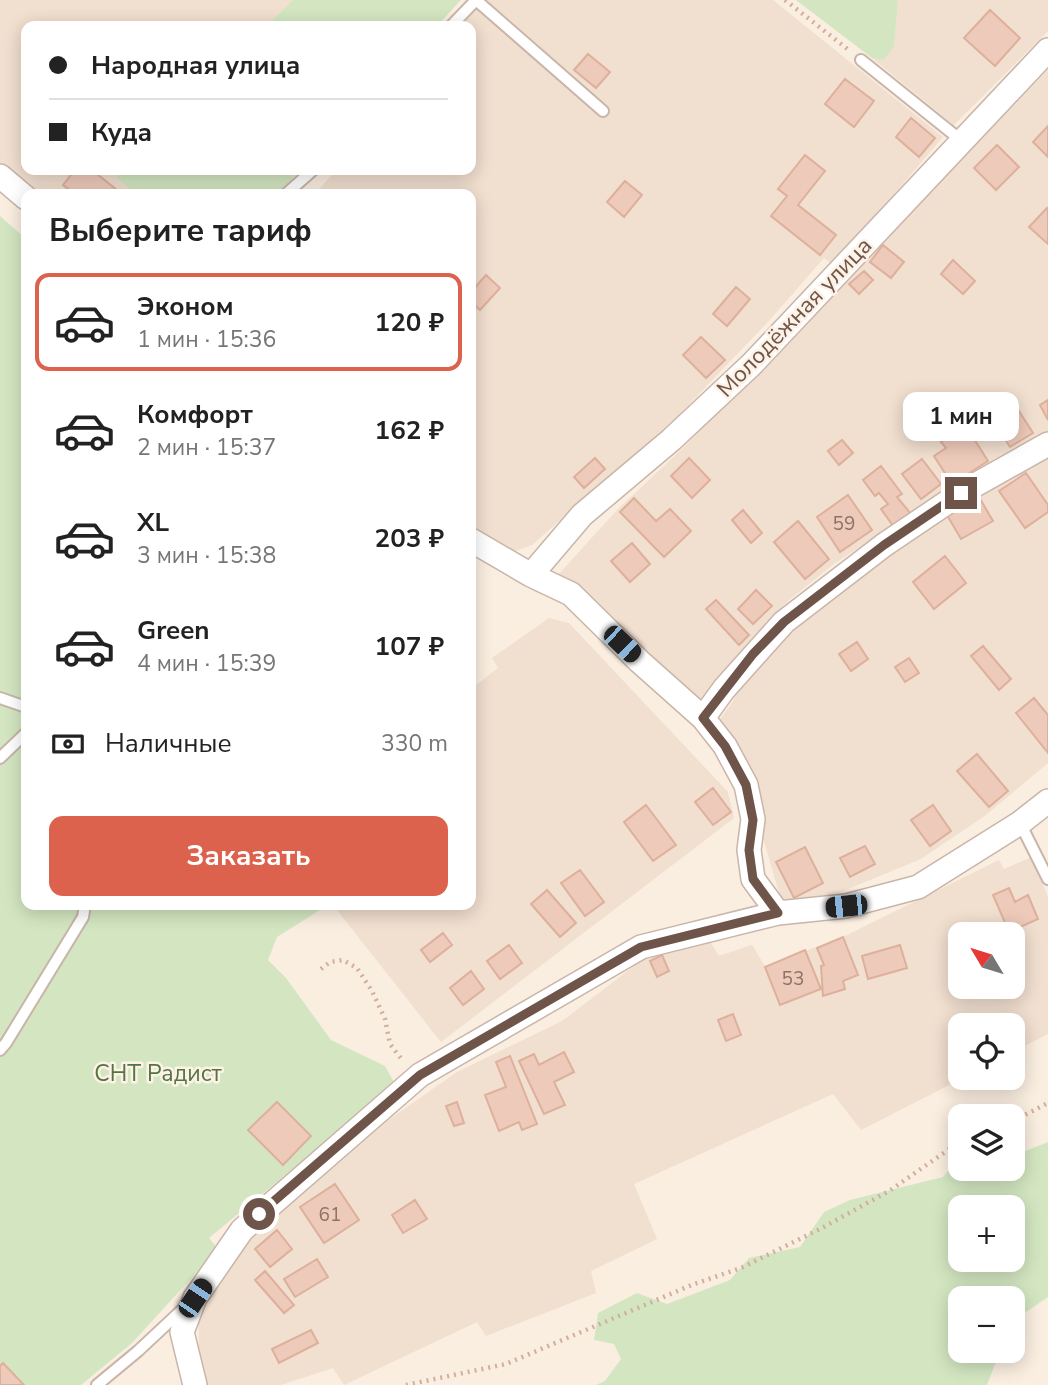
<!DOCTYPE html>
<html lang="ru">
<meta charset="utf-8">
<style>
:root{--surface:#fff;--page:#f6f6f6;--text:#222;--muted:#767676;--line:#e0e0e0;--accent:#dc624d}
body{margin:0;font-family:"Nunito Sans",sans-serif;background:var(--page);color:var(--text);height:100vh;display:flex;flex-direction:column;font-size:26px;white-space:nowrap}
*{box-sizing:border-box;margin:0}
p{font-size:23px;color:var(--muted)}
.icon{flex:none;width:38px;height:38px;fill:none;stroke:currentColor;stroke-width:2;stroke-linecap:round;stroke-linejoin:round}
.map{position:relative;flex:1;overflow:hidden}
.side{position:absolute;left:21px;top:189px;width:455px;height:721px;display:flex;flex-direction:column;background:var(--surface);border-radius:14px;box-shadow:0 4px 18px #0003}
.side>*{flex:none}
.top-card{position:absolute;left:21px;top:21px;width:455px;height:154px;border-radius:14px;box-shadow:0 4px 18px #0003;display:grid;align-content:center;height:154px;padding:0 28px;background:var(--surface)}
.needle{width:46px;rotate:308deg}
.tools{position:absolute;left:948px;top:922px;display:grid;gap:14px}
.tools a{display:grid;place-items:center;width:77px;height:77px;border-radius:14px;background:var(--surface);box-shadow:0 4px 18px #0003;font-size:35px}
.end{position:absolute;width:32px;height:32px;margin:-16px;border:9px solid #6f544a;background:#fff;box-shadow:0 0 0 4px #fff}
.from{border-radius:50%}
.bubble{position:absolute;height:49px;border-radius:14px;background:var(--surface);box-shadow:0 4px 18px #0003;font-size:23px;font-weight:700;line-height:49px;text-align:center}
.car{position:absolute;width:21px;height:42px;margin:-21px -10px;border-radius:9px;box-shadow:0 0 5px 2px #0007;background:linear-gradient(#222 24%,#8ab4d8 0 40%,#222 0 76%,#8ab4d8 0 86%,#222 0)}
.top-card b{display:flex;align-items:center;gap:24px;height:66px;font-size:26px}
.top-card b+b{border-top:2px solid var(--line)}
.top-card i{width:18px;height:18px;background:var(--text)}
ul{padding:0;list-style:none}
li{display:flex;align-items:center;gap:21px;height:98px;margin:0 14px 10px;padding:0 14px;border:4px solid transparent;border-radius:14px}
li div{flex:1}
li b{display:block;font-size:26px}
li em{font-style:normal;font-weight:700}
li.selected{border-color:var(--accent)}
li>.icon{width:63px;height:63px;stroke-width:1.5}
h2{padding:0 28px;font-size:32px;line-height:84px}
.pay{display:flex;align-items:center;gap:18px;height:77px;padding:0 28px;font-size:26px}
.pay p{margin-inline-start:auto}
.button{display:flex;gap:14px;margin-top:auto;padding:14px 28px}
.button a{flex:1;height:80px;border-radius:14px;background:var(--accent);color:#fff;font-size:28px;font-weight:700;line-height:80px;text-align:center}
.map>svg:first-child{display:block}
.residential{fill:#f1dfcf;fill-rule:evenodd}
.green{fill:#d3e6c1;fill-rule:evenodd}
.building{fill:#edcaba;stroke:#deb09c;stroke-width:2}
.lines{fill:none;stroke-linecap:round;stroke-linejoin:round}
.lane-casing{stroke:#c9b5a9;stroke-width:14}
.street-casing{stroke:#c9b5a9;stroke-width:26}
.path{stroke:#d1ae9e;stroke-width:4.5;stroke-dasharray:2 5;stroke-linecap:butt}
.lane{stroke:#fff;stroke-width:10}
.street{stroke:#fff;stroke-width:23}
.route{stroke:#6f544a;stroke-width:9}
.labels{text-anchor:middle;stroke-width:5;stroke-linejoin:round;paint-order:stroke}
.number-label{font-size:19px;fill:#8e7266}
.street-label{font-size:23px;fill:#6f544a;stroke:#fdf2e6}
.park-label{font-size:23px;fill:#557442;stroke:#fdf2e6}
</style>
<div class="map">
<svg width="1048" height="1385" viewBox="0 0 1048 1385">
<rect width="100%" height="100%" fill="#faeee0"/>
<path class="residential" d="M0,0H293L266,26H26V170H123L116,177L134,193L132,194H34L0,164Z
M480,0H773L943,137L833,265L824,258L766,324L676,418L532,545L495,558L471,542V194H315L336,170H471V26H459Z
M898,0H1048V31L954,125L872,58L884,60L894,47Z
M1048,70V431L994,459L834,564L789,600L755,635L711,689L699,700L556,577L618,509L683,448Z
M1048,455V763L986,815L921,859L841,892L782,903L749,790L713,729L733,701L743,674L788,630L947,515Z
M549,618L569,623L728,792L734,818L441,1042L333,905H471V689L498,668L492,658Z
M1032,857L1048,897V1034L1013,1052V1026H961V1078H963L861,1130L833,1094L634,1184L657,1239L591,1271L596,1293L486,1336L477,1322L344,1385L333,1368L281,1385H205L198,1364L199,1323L216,1287L248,1239L377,1128L457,1072L562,1021L646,957L708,938L719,956L752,945L765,966L843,937L999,860L1004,869ZM961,934H1013V987H961Z"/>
<path class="green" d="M293,0H461L437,26H266Z
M796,0H898L894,47L884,60L872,58Z
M123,170H301L276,194H132L133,192L116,177Z
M0,216L26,239V905H328L277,937L268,960L286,978L331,1040L385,1066L395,1084L209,1238L218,1249L132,1343L81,1385H0Z
M1048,1142V1297L1013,1321V1298H961V1351H1000L987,1385H596L605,1381L621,1359L614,1344L594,1340L598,1313L637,1293L667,1304L730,1280L749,1258L800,1247L824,1212L850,1200L943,1177L961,1155V1169H1013V1156ZM961,1208H1013V1260H961Z"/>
<path class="building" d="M990,10L1020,38L995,66L964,38Z
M588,54L610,72L596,88L574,70Z
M845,79L874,101L854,127L825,104Z
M911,118L935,138L919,157L896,137Z
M1048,126V157L1033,142Z
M997,145L1019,167L996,190L974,168Z
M805,155L825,171L798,205L836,235L820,255L771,216L787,196L778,189Z
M75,170H92L122,194H75L63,185Z
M625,181L642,195L624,217L607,202Z
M1047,208L1048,209V244L1029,227Z
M883,245L904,262L891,278L870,262Z
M953,260L975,281L963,294L941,274Z
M864,271L873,280L859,294L849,284Z
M486,275L500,288L480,310L471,302V292Z
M736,287L750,299L727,326L713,314Z
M701,337L725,360L706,378L683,355Z
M1048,400V420L1040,405Z
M1017,408L1033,433L1010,447L994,422Z
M966,426L988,461L952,484L934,456L946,448L941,442Z
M842,440L853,453L839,465L828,451Z
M595,458L605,469L584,488L574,477Z
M689,458L710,480L692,498L671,476Z
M922,459L941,484L921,499L902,474Z
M881,466L902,494L897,497L911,514L894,527L881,509L888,504L879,493L875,496L863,480Z
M1026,473L1048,505V512L1025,528L999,491Z
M848,495L872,530L840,552L817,517Z
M979,497L993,521L961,539L947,515Z
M634,498L656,521L670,509L691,531L664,557L620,512Z
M743,510L762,533L751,543L732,520Z
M798,521L829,559L805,579L774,542Z
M632,543L650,564L630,582L611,561Z
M945,556L966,583L934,609L913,582Z
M756,590L772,606L753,624L738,609Z
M716,600L749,635L739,645L706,609Z
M857,642L868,659L851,671L839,654Z
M983,646L1011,679L999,690L971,656Z
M909,658L919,673L905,682L895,667Z
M1034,698L1048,715V753L1016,713Z
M977,754L1008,791L989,807L957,771Z
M713,788L731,812L713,825L695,802Z
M646,805L676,845L653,861L624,822Z
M933,805L951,831L930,846L911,820Z
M865,846L875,864L850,877L840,858Z
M805,847L823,883L794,898L776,862Z
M580,870L604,902L585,916L561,883Z
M1009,888L1015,902L1028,895L1038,919L1009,932L993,895Z
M547,890L576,923L560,937L531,904Z
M443,933L452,945L430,962L421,950Z
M843,937L858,975L843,981L845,989L823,996L821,966L824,965L817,948Z
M509,945L522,963L500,979L487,961Z
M900,945L907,968L868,979L862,956Z
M805,950L821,989L780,1005L765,967Z
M662,955L669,971L657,977L650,961Z
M471,971L484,989L463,1005L450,988Z
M733,1014L741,1035L726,1041L718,1020Z
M564,1052L574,1072L554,1082L565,1105L544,1114L519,1061L534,1054L539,1065Z
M510,1056L537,1124L522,1130L519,1122L499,1131L485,1095L506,1087L496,1062Z
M277,1102L311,1136L283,1165L248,1130Z
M457,1102L464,1123L454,1126L446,1106Z
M335,1184L359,1220L324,1243L300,1207Z
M415,1200L427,1219L403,1233L392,1215Z
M277,1230L292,1249L270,1267L255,1249Z
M317,1259L328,1277L295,1297L284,1279Z
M265,1271L294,1305L284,1313L255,1280Z
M311,1330L318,1343L279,1363L272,1349Z
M3,1363L24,1385H0V1366Z"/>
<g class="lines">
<defs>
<path id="lane" d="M476,0L603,111
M451,26L476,0
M861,60L962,141
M286,194L313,170
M0,698L26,707
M0,758L26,733
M1020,823L1048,879
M0,1050L6,1043L83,917L85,905
M97,1385L138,1351L184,1308"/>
<path id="street" d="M0,176L26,198
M471,540L531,575L571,594L639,661L703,718L725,746L746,785L753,819L749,850L753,879L778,913
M531,575L582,515L671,440L752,364L1048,50
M703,718L724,689L784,622L884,545L961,493L1048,444
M195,1385L182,1332L195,1298L242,1230L420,1075L641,947L778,913L846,906L918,887L1020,823L1048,801"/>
</defs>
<use href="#lane" class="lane-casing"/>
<use href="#street" class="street-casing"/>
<path class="path" d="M785,0L850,51
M321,969L330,962L343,960L357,968L372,991L385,1019L390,1044L403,1061
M1013,1121L1048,1103
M406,1385L506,1364L694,1284L741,1268L820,1229L889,1191L961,1141"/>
<use href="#lane" class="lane"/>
<use href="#street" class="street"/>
</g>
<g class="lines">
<path class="route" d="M259,1214L420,1075L641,947L778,913L753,879L749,850L753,820L746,785L725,746L703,718L753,654L784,622L884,545L961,493"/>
</g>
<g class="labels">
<g class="number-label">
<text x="844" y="530">59</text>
<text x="793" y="985">53</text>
<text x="330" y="1221">61</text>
</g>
<g class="street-label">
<text transform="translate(794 317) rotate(-46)" y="8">Молодёжная улица</text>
</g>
<g class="park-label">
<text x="158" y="1081">СНТ Радист</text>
</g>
</g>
</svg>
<div class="tools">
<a><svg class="needle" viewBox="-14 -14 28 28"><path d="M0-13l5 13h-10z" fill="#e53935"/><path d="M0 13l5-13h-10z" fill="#767676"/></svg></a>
<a><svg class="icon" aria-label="locate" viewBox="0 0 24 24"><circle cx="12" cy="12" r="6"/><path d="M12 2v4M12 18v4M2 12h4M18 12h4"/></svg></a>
<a><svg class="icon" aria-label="layers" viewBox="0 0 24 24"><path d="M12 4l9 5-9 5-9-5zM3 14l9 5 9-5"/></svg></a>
<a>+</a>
<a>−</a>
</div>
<i class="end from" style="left:259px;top:1214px"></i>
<i class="end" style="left:961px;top:493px"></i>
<div class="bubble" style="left:903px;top:392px;width:116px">1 мин</div>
<i class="car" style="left:622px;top:644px;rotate:134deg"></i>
<i class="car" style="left:846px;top:906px;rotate:264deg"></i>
<i class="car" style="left:195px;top:1298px;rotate:34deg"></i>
<div class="top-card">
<b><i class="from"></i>Народная улица</b>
<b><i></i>Куда</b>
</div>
<section class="side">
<h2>Выберите тариф</h2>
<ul>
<li class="selected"><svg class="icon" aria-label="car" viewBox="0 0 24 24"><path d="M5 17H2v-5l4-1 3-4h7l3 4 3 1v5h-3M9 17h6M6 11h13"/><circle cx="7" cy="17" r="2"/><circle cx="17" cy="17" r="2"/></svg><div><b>Эконом</b><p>1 мин · 15:36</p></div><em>120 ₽</em></li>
<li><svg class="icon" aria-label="car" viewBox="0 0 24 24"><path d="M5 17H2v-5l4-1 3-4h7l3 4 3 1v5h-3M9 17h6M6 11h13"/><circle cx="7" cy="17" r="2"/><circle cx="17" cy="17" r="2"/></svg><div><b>Комфорт</b><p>2 мин · 15:37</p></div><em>162 ₽</em></li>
<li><svg class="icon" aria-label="car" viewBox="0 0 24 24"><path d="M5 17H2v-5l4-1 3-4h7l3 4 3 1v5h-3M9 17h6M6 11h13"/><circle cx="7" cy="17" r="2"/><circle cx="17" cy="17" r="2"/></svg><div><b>XL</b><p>3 мин · 15:38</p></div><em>203 ₽</em></li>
<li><svg class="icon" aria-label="car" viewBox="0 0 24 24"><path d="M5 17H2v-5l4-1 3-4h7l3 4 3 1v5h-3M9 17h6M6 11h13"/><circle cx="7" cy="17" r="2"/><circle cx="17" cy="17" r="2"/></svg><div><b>Green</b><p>4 мин · 15:39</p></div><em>107 ₽</em></li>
</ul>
<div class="pay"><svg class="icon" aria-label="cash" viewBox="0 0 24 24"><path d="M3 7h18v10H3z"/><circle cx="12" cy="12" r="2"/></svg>Наличные<p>330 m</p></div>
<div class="button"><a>Заказать</a></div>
</section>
</div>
